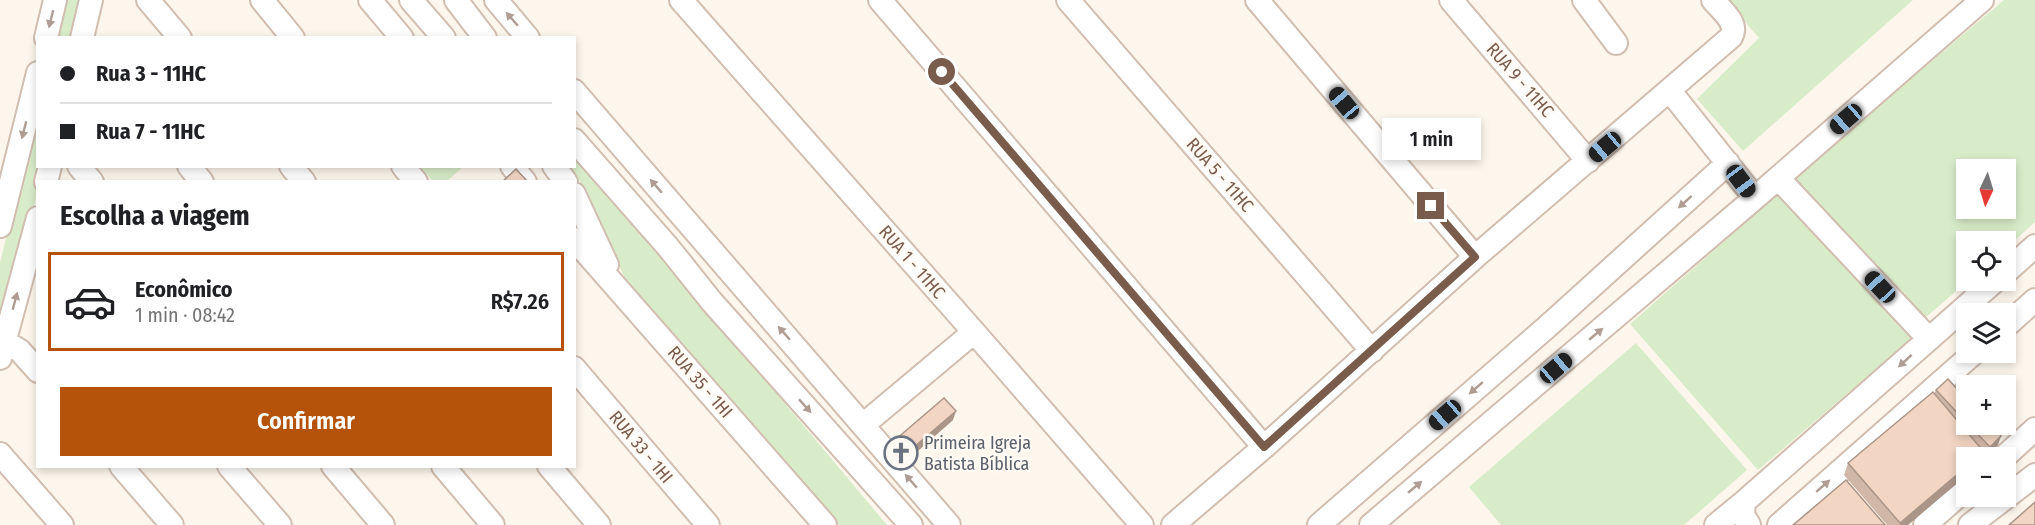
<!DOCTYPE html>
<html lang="pt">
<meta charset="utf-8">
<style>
:root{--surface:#fff;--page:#f6f6f6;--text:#202124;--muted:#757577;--line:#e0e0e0;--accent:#b45309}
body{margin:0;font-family:"Fira Sans Condensed",sans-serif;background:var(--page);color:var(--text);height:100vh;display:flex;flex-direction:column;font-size:22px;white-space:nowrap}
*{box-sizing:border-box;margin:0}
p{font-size:20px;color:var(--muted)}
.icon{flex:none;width:33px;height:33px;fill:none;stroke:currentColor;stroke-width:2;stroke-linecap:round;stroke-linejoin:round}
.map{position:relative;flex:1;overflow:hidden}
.details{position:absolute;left:36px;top:180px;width:540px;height:288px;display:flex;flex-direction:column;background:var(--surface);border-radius:0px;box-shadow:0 3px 9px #0003}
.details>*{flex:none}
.guide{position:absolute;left:36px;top:36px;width:540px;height:132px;border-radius:0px;box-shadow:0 3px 9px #0003;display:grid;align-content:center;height:132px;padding:0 24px;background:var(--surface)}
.needle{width:39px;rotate:184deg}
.tools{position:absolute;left:1956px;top:159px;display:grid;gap:12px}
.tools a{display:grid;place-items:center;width:60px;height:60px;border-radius:0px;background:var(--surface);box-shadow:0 3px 9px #0003;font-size:30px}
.end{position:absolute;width:27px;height:27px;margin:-14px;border:8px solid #7a5c4d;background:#fff;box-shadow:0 0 0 3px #fff}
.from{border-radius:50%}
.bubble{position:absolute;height:42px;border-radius:0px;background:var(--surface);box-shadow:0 3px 9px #0003;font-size:20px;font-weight:600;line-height:42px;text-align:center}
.car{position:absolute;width:18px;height:36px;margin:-18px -9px;border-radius:8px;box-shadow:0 0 4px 2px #0007;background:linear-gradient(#222 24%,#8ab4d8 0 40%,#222 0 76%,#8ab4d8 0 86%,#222 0)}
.guide b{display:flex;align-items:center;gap:21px;height:57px;font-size:22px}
.guide b+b{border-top:2px solid var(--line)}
.guide i{width:15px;height:15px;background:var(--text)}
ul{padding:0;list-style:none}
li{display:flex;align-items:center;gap:18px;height:99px;margin:0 12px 9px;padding:0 12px;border:3px solid transparent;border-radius:0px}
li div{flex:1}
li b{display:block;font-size:22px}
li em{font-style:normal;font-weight:600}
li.on{border-color:var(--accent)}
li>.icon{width:54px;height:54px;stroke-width:1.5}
h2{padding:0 24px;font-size:27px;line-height:72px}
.button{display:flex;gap:12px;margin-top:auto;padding:12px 24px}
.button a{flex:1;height:69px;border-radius:0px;background:var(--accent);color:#fff;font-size:24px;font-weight:600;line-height:69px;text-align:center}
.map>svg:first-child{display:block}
.green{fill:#d8ecc9;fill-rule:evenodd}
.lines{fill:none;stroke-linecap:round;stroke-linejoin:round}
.minor-casing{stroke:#d1beb0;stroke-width:26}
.minor{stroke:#fff;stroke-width:22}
.wall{fill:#d1b7a8}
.shaded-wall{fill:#aa9588}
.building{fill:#f3d5c3;stroke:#aa9588;stroke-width:1.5}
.oneway{fill:#af9d94}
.route{stroke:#7a5c4d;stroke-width:8}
.labels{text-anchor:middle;stroke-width:5;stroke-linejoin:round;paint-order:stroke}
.street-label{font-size:18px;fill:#7a5c4d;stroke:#fffaf3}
.worship-label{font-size:18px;fill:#5b616d;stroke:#fffaf3;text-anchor:start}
</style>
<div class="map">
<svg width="2035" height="525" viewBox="0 0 2035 525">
<rect width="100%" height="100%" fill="#fdf6ec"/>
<path class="green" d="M65,0H85L76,37L56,38Z
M1726,0H1913L1743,151L1697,99L1759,38Z
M2004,0H2035V222L2006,248V242H1966V280L1968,281L1925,318L1793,178ZM1966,170H2006V208H1966Z
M37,111L38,166L44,167L38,182L37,193L7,319L0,322V263Z
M575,153L887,525H839L625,279L586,189L569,167L574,166Z
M420,167H463L446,182L433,181Z
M1778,194L1911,339L1758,470L1630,324Z
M1636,343L1747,470L1684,525H1501L1469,487Z"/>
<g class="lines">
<defs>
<path id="minor" d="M148,0L180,38
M262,0L293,38
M370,0L402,38
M411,0L444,38
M456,0L485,38
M496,0L528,38
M681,0L974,332L1142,525
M880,0L1264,447
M1068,0L1372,351
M1257,0L1475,257
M1451,0L1588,161
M1584,0L1616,43
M46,38L55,0
M82,38L91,0
M574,91L949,525
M1670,91L1755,198
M574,140L668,247L712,302L911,525
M79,166L92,182
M189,166L202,182
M291,166L304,182
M403,166L416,182
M512,166L525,182
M554,166L566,182
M1778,178L1929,339
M46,182L50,166
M574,194L607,265
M0,226L38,73
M574,239L825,525
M2006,272L2035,246
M2006,326L2035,300
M0,338L20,351L38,371
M0,358L38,218
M574,368L708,525
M863,425L974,332
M0,454L62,525
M2003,458L2035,429
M121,466L172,525
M229,466L280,525
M333,466L383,525
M443,466L493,525
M549,466L599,525
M1744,502L1743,515L1749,525
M1173,525L1264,447L1475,257L1731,37C1739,23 1722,11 1713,0
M1319,525L1548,326L1728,163
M1371,525L1755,198L1982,0
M1716,525L1744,502L1996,280
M1779,525L1975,352
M1925,525L1966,489
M1970,525L2035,475"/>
</defs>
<use href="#minor" class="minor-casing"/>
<use href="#minor" class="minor"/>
</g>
<path class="wall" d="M1936,390L1966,399V424H1991L1998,445L1986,456L1984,454L1983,458H1966L1908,525H1887L1844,475L1848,463L1934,394Z
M953,420L904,463L892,449L895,440Z"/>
<path class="shaded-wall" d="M956,411L953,420L904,463L907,453Z
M2001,436L1998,445L1986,456L1990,447Z
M1966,467V476L1908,525H1900V523Z"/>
<path class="building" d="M516,169L528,182H502Z
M1948,379L1966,399V422L1936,390Z
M1933,392L1984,452L1978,458H1966V467L1900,523L1848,463Z
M944,398L956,411L907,453L895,440Z
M1968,424H1991L2001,436L1990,447Z
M1846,480L1885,525H1793Z
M2035,502V525H2009Z"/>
<defs><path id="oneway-solid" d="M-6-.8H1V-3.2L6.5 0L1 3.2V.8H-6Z" transform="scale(1.5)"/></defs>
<g class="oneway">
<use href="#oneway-solid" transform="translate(51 19) rotate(104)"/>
<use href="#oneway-solid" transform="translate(512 19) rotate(-131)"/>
<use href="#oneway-solid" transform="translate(24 130) rotate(104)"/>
<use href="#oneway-solid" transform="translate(656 186) rotate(-131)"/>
<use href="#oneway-solid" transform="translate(1685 202) rotate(138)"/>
<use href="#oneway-solid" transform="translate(15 301) rotate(-75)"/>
<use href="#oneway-solid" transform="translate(784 333) rotate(-131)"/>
<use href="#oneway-solid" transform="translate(1596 334) rotate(-40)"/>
<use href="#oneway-solid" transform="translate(1905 361) rotate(138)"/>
<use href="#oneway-solid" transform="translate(1476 388) rotate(139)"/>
<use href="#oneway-solid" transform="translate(805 406) rotate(48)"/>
<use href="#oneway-solid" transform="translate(911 481) rotate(-131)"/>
<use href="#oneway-solid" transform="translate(1823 486) rotate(-41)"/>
<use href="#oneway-solid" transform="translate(1415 487) rotate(-40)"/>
</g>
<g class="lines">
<path class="route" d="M942,72L1264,447L1475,257L1431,206"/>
</g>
<defs>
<symbol id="church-ring" viewBox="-11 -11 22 22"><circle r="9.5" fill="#fffaf3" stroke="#6b7280" stroke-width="1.5"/><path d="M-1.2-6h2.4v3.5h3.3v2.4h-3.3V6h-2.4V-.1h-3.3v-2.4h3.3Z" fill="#6b7280"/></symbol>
</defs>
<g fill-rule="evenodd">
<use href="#church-ring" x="882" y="434" width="38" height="38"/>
</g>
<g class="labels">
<g class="street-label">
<text transform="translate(1520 80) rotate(49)" y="6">RUA 9 - 11HC</text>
<text transform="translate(1220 175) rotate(49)" y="6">RUA 5 - 11HC</text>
<text transform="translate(912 262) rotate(49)" y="6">RUA 1 - 11HC</text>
<text transform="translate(700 382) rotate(49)" y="6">RUA 35 - 1HI</text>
<text transform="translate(641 447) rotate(50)" y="6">RUA 33 - 1HI</text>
</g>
<g class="worship-label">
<text x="924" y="449">Primeira Igreja<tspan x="924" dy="21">Batista Bíblica</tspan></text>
</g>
</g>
</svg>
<div class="tools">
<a><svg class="needle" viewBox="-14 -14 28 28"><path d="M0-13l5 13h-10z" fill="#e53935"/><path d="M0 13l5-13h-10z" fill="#757577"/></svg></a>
<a><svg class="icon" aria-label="locate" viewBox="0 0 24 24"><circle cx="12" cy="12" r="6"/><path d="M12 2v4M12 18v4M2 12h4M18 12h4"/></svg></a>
<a><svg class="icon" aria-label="layers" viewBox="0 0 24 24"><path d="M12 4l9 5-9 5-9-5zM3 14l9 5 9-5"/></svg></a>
<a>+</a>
<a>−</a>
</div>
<i class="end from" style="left:942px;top:72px"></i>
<i class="end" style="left:1431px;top:206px"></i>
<div class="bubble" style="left:1382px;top:118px;width:99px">1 min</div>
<i class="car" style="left:1344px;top:103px;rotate:320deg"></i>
<i class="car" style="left:1846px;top:119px;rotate:229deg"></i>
<i class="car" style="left:1605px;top:147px;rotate:230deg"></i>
<i class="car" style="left:1741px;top:181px;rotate:143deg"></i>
<i class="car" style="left:1880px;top:287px;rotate:317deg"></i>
<i class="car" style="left:1556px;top:368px;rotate:50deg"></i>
<i class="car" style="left:1445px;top:415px;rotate:229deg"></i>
<div class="guide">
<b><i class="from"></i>Rua 3 - 11HC</b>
<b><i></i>Rua 7 - 11HC</b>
</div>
<section class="details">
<h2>Escolha a viagem</h2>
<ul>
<li class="on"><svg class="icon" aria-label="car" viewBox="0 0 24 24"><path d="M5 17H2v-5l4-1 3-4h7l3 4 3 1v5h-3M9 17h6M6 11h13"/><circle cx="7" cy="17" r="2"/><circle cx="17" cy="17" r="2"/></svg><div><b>Econômico</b><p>1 min · 08:42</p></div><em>R$7.26</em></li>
</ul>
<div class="button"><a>Confirmar</a></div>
</section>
</div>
